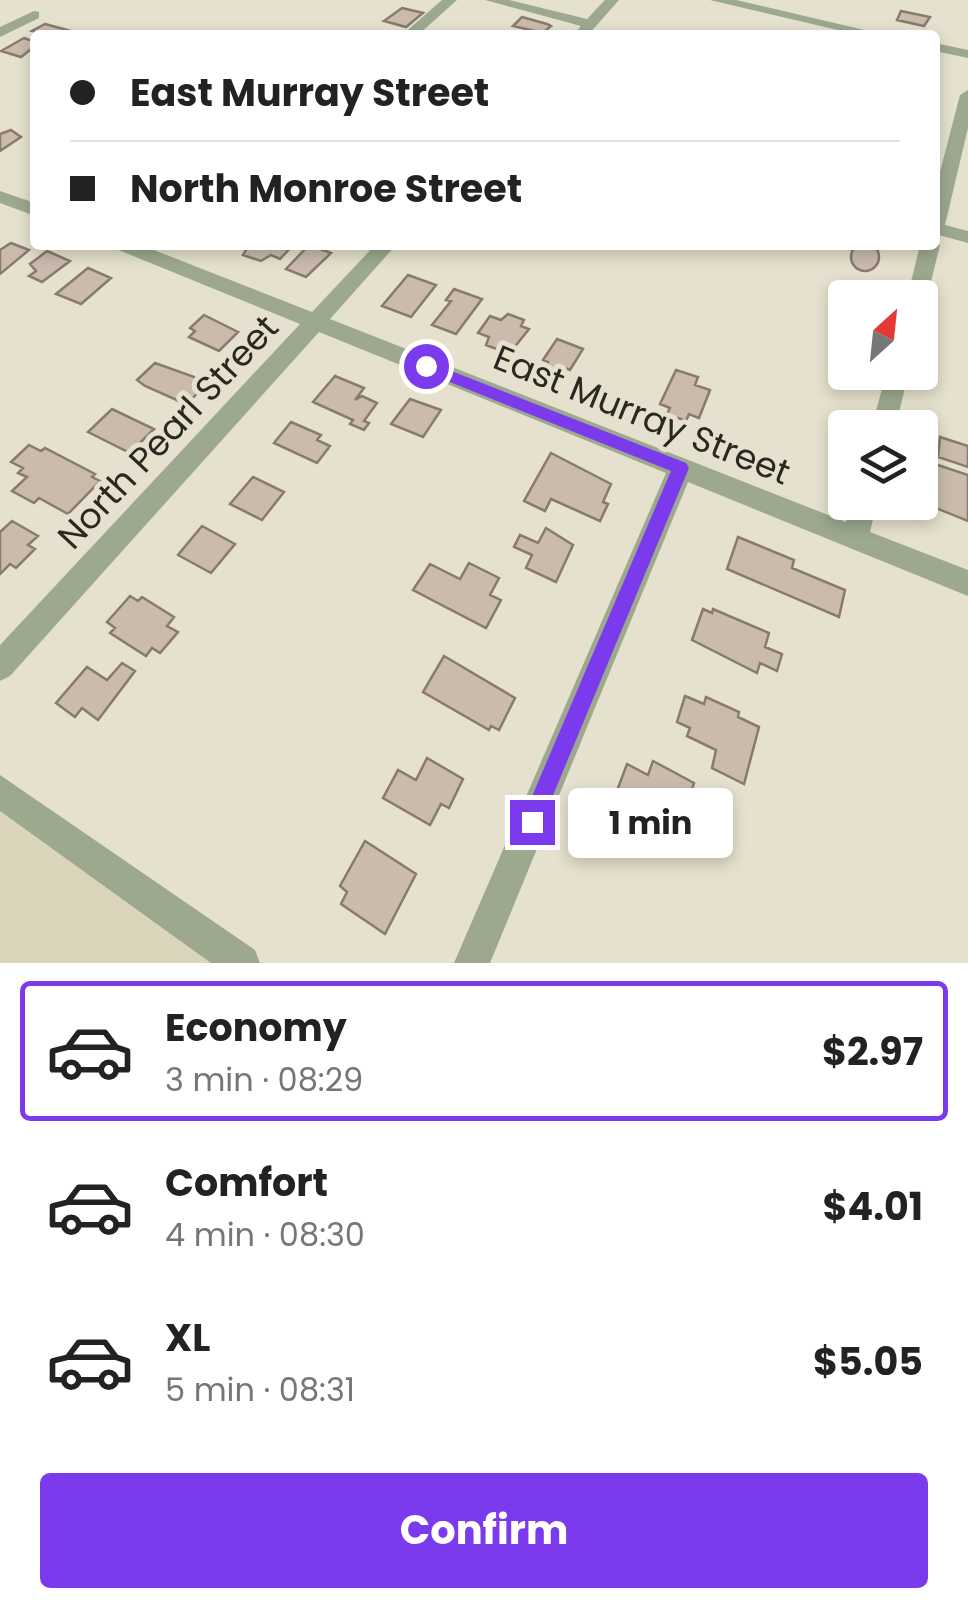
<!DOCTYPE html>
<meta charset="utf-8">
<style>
:root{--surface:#fff;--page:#f6f6f6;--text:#222;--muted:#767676;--line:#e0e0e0;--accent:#7c3aed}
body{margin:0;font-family:Poppins,sans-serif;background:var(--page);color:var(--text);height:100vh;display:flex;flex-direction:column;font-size:38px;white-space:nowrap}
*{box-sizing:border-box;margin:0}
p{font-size:32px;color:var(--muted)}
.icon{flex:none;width:55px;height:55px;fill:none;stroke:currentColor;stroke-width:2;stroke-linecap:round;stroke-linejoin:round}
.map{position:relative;height:963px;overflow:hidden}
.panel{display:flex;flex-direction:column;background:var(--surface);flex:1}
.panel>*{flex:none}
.hud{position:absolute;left:30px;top:30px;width:910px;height:220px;border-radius:10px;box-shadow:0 5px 15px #0003;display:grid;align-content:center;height:220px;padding:0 40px;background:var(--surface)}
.needle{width:65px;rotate:27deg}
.fabs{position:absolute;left:828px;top:280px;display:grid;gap:20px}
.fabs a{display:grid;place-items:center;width:110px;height:110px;border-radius:10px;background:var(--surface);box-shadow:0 5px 15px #0003;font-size:50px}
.end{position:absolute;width:45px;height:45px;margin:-22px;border:12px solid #7c3aed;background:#fff;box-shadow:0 0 0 5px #fff}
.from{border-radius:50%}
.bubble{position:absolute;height:70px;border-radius:10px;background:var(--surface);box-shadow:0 5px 15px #0003;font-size:32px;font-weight:700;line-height:70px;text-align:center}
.hud b{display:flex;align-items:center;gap:35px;height:95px;font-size:38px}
.hud b+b{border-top:2px solid var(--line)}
.hud i{width:25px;height:25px;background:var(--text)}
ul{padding:18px 0 0;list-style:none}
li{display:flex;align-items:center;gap:30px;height:140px;margin:0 20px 15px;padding:0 20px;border:5px solid transparent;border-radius:10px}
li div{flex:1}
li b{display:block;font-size:38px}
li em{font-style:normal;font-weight:700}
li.on{border-color:var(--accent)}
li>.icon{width:90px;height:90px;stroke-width:1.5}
.action{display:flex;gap:20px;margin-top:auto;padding:20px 40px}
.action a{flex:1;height:115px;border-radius:10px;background:var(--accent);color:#fff;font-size:40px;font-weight:700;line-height:115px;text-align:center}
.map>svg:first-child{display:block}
.built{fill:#dad5bb}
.building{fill:#cabbad;stroke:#887b6d;stroke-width:2.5}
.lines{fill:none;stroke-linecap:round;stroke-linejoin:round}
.street{fill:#9ca98e;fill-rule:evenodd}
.route{fill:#7c3aed}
.labels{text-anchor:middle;stroke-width:10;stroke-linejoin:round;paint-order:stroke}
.street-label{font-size:35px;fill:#2a2821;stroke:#e5e1ce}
</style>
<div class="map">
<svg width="968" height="963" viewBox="0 0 968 963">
<rect width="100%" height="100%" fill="#e5e1ce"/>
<path class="built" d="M0,791L242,963H0Z"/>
<path class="building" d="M402,8L423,13L406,27L384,21Z
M901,11L930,17L924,26L897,20Z
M522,17L547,24L551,26L543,33L513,26Z
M45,24L71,31L46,35L32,31Z
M24,38L35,42V46L21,57L1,51Z
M11,130L21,137L0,151V134Z
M851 257a14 14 0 1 1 28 0a14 14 0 1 1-28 0Z
M11,243L29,250L0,274V250Z
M249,245H293L280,259L271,255L261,261L243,255Z
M309,245L331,253L306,277L286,269Z
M47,251L70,261L42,282L29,276L36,271L30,264Z
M88,268L111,278L81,304L56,294Z
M408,275L436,285L411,317L382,306Z
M454,289L482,299L456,334L432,325L451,301L446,300Z
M508,314L524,320L521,326L529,329L509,354L486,345L489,337L478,333L490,316L501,320Z
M204,315L238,332L219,351L189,337L195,331L190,328Z
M557,339L583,349L570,370L563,367L559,372L545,367L548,362L543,360Z
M155,363L200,379L197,383L205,385L190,401L183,398L179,401L145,386L137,380Z
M676,370L698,377L695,385L710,390L699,418L689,414L686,421L667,414L670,408L660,404Z
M335,376L364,388L355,400L362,396L377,403L364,421L369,423L364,430L350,424L353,420L313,402Z
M410,399L441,410L423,437L391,424Z
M112,409L154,429L130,453L88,432Z
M291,422L321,435L317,440L330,446L317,463L274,443Z
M940,437L968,446V467L938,457Z
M29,445L41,451L45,448L95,474L92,477L100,481L68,514L39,498L34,503L12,491L27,477L18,473L23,468L11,462Z
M551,453L611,484L603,502L608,504L600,521L551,499L545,511L524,501Z
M935,464L968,475V521L926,504Z
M253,477L284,492L262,520L230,504Z
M12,521L38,536L28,545L35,549L16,568L10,564L0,574V532Z
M202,526L235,544L211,573L178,555Z
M546,528L573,545L556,582L526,568L532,555L514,547L520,535L538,543Z
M738,537L794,560L792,568L845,590L839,617L727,569Z
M469,563L499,578L490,595L501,600L486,628L413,590L430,564L460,579Z
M130,596L138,601L142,597L174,617L167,626L178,632L160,653L152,648L146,656L110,633L115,628L107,622Z
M703,609L712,613L713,609L769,633L765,647L782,654L777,671L760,663L757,673L692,640Z
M444,656L515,698L499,730L491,726L489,730L423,692Z
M122,663L135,671L98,720L82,708L75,717L56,703L87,667L107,680Z
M685,696L704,704L706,697L739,712L738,717L759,727L744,784L712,768L716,750L687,736L690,728L677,722Z
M427,758L463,779L449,808L441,804L430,825L383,798L398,770L416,780Z
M653,761L694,783L685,810L693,815L686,835L679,831L677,839L631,813L636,798L618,788L627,764L648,775Z
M365,841L416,874L385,934L341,904L347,892L340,886Z"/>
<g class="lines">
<path class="street" d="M442,0H457L418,35H402Z
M485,0H509L587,19L605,0H619L588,35H573L581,26Z
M710,0H736L886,35H859Z
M34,11L39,12V18L0,37V27Z
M935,43L968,50V58L935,51Z
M968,90V128L945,225L968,231V243L935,234V191L960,95Z
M0,191L35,203V216L0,203Z
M935,240L940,245L927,298L920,304V298H907L920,245H935Z
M113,245H141L312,312L375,245H396L330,319L846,522L851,502H877L870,532L968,570V596L688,482L490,963H454L666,473L319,332L10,676L0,681V645L300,324L116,249Z
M887,372H909L895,428H871Z
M0,775L255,950L260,963H211L0,811Z"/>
</g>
<path class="route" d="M426,361L686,463L689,468L539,829L532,833L524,829L521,822L671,471L420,370L418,366Z"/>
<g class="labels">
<g class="street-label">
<text transform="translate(642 415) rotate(22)" y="12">East Murray Street</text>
<text transform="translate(168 432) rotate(-47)" y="12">North Pearl Street</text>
</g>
</g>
</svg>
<div class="fabs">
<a><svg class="needle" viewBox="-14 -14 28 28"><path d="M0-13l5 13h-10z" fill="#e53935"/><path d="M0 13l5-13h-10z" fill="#767676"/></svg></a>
<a><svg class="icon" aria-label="layers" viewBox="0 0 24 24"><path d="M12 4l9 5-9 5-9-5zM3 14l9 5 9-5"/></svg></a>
</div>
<i class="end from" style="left:426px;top:366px"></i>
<i class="end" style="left:532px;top:822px"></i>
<div class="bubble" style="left:568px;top:788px;width:165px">1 min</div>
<div class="hud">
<b><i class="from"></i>East Murray Street</b>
<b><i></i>North Monroe Street</b>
</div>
</div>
<section class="panel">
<ul>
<li class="on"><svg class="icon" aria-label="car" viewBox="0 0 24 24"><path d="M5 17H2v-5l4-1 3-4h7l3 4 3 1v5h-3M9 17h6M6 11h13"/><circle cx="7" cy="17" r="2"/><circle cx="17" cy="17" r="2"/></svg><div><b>Economy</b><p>3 min · 08:29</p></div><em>$2.97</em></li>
<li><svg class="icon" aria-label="car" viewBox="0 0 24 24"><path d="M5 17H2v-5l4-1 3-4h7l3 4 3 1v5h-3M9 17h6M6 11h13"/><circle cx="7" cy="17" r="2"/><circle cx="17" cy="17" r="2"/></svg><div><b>Comfort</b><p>4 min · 08:30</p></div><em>$4.01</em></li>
<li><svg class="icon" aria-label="car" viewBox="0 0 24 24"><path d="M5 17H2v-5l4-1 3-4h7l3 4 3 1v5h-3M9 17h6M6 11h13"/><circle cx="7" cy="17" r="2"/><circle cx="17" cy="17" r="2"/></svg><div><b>XL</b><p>5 min · 08:31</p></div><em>$5.05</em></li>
</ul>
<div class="action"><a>Confirm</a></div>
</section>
